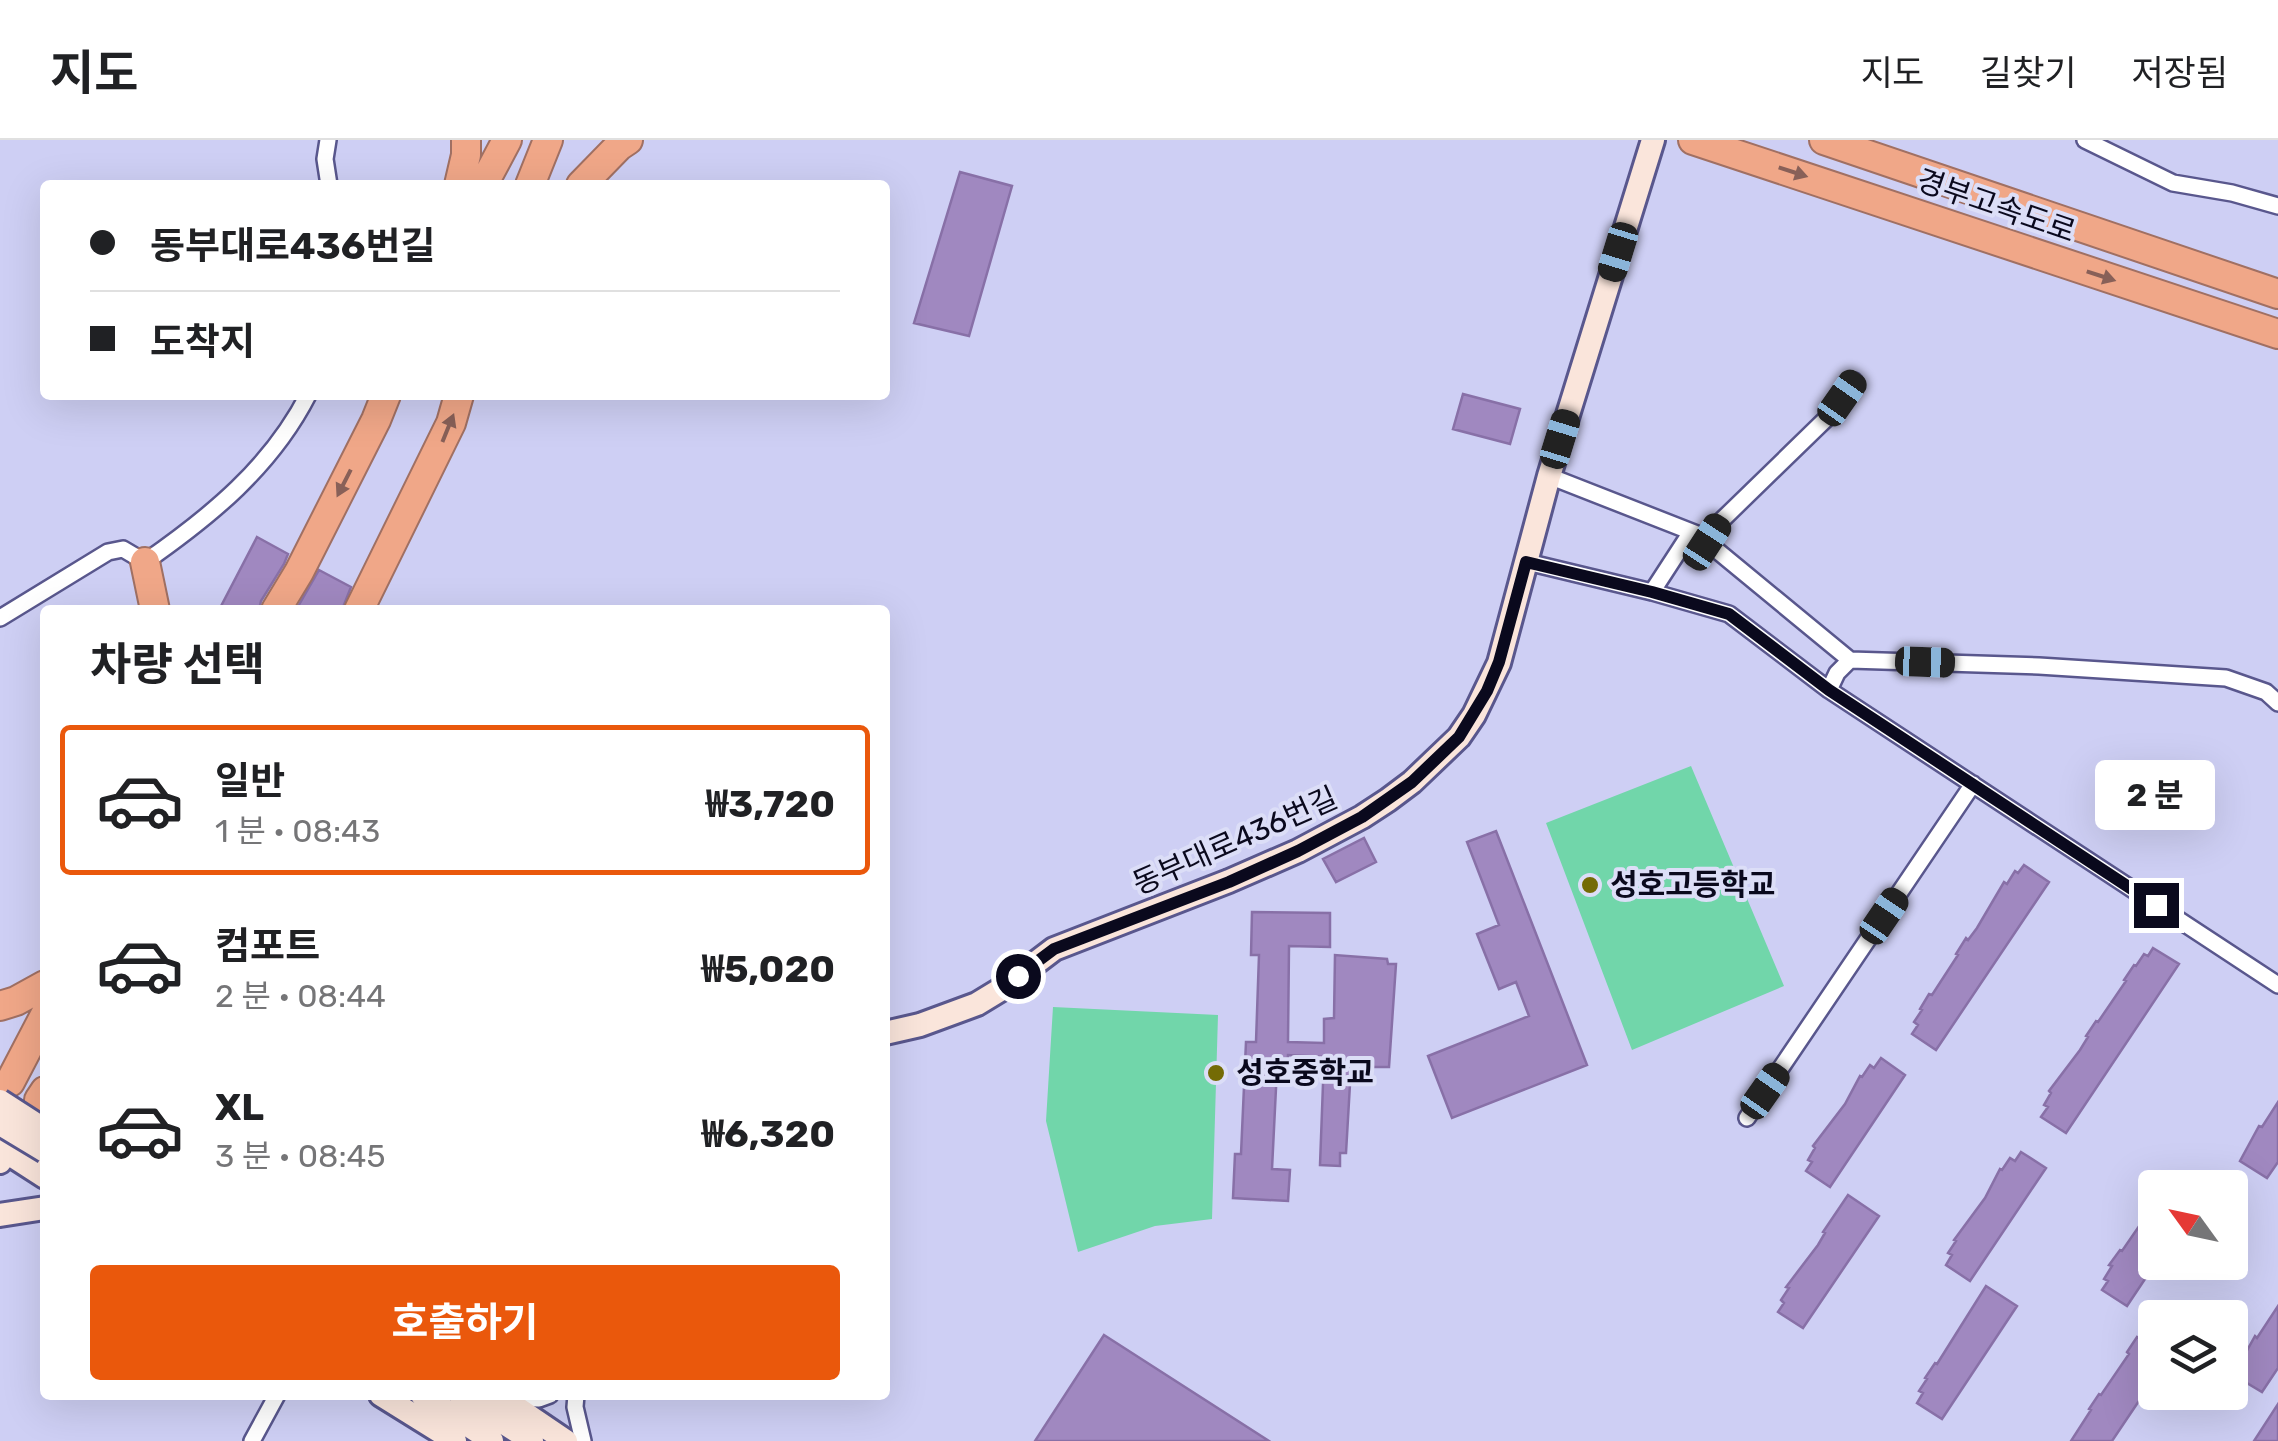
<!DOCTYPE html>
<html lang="ko">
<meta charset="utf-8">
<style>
:root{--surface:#fff;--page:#f2f2f2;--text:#202124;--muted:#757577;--line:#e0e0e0;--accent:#ea580c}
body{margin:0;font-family:Rubik,"Noto Sans KR",sans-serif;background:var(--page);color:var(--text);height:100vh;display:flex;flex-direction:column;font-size:38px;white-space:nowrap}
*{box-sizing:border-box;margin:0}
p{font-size:32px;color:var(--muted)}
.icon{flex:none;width:55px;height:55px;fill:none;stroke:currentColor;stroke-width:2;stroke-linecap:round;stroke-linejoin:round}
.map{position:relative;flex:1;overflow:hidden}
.sheet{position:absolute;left:40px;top:465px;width:850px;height:795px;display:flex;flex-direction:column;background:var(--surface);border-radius:10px;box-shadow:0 10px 40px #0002}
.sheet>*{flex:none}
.banner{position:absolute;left:40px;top:40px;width:850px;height:220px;border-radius:10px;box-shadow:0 10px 40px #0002;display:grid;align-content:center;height:220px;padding:0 50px;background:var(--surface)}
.needle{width:65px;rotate:303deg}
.buttons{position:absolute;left:2138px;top:1030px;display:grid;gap:20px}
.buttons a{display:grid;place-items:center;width:110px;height:110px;border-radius:10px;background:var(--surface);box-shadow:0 10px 40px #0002;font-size:50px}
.end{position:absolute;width:45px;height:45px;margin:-22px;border:12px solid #0a091d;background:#fff;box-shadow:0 0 0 5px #fff}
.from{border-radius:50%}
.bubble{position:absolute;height:70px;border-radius:10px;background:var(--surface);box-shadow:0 10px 40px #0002;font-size:32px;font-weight:700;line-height:70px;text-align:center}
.car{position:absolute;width:30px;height:60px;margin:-30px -15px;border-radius:12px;box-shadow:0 0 8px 2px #0007;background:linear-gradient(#222 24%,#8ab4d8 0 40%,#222 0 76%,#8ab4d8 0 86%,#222 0)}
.banner b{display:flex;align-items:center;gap:35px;height:95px;font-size:38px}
.banner b+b{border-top:2px solid var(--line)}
.banner i{width:25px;height:25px;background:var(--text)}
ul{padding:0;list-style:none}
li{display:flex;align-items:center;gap:30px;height:150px;margin:0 20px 15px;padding:0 30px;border:5px solid transparent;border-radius:10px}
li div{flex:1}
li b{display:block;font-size:38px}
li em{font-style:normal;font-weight:700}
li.current{border-color:var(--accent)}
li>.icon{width:90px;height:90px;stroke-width:1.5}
h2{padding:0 50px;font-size:45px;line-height:120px}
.cta{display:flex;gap:20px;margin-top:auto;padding:20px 50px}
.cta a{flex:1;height:115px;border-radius:10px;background:var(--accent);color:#fff;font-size:40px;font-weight:700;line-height:115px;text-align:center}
header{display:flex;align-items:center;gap:60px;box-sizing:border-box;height:140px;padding:0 50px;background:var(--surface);border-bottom:2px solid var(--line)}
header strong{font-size:48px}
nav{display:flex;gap:55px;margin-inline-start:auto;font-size:35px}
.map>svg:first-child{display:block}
.green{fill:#71d6aa}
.building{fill:#a088c0;stroke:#8870a7;stroke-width:2.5}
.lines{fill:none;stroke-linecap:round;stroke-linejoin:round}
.street-casing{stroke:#59578d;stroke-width:20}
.secondary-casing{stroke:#59578d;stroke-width:28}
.highway-casing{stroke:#a07063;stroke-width:32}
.street{stroke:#fff;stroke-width:15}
.secondary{stroke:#fae5db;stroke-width:22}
.highway{stroke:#f0a788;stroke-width:28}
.secondary-bridge-casing{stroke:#59578d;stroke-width:28;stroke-linecap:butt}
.secondary-bridge{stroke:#fae5db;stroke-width:22}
.oneway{fill:#886058}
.route{stroke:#0a091d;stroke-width:12}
.poi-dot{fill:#746b05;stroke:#dcdef7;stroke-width:4}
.labels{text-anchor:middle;stroke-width:8;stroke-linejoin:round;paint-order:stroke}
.street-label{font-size:30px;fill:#0a091d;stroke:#dcdef7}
.poi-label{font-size:30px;font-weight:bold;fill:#0a091d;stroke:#dcdef7;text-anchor:start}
</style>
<header>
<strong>지도</strong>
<nav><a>지도</a><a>길찾기</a><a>저장됨</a></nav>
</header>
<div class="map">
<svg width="2278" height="1301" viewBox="0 0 2278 1301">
<rect width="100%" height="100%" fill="#cecff4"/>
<path class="green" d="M1691,626L1784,846L1632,910L1546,683Z
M1053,867L1218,875L1212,1079L1155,1086L1078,1112L1046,981Z"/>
<path class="building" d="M960,32L1012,46L969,196L914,183Z
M1463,254L1520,269L1510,304L1453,289Z
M257,397L288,414L284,424L261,461L259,470H219Z
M319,430L351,447L342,470H296Z
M1496,691L1587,925L1452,978L1428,916L1529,876L1516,842L1499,849L1477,794L1499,785L1467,702Z
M1364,698L1376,722L1336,742L1323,719Z
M2024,725L2049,742L1936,910L1912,894L1918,885L1914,882L1922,870L1920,869L1929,854L1932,855L1958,815L1956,814L1966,798L1968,800L1977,788L2004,742L2007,744L2015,731L2018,733Z
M1252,772L1330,773V807L1289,806L1288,902L1324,903V879L1334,878L1335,815L1387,819L1388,824H1396L1389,927H1351L1346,1013H1340V1026L1320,1025L1324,917L1288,915L1287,929L1277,928L1272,1029L1290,1030L1288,1061L1233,1058L1235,1014H1241L1246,902H1256L1259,815H1251Z
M2153,808L2179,824L2066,993L2041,977L2048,967L2044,965L2051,953L2049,951L2080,910L2088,897L2086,896L2096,881L2098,882L2126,841L2124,840L2134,825L2136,826L2144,814L2148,816Z
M1881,918L1905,935L1830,1047L1806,1031L1812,1022L1808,1020L1815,1008L1813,1006L1845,964L1860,936L1862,937L1870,925L1874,928Z
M2278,962V1022L2267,1038L2240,1021L2259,986L2262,987Z
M2021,1012L2046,1028L1970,1141L1946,1125L1952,1115L1948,1113L1956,1101L1954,1100L1985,1058L2000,1029L2002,1030L2010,1018L2015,1021Z
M1848,1055L1879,1076L1803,1188L1778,1172L1784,1163L1781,1160L1789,1148L1786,1147L1818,1105L1825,1093L1823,1092Z
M2155,1063V1124L2127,1166L2102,1150L2108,1141L2104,1139L2112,1126L2109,1125L2120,1110L2122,1111Z
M1986,1146L2017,1166L1942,1279L1917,1263L1923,1253L1919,1251L1927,1239L1925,1238L1935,1223L1937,1224Z
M2278,1166V1228L2262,1252L2237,1237L2243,1227L2239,1225L2255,1196L2257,1198Z
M2155,1175V1237L2112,1301H2071L2091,1270L2089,1269L2099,1254L2101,1255L2129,1214L2127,1212L2137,1197L2140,1199Z
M1104,1195L1269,1301H1035Z
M2278,1264V1301H2254Z"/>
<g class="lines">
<defs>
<path id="street" d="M328,0L325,19L329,45
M2085,0L2173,43L2232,53L2278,66
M1549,336L1697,394L1850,520L2039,526L2226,538L2266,552L2278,563
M1707,403L1722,380L1830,275L1854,241
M1527,422L1652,452L1729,474L1829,550L2278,845
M1652,452L1691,392
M0,478L108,412L123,409L145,422C211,376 271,327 308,255
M1829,550L1837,533L1850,520
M1747,978L1973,644
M576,1255L575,1267L583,1301
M505,1258L539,1259L550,1255
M252,1301L277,1255"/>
<path id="secondary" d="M885,893L920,885L977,864L1000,850L1054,809L1229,741L1298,711L1362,677L1388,660L1412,642L1459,597L1474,575L1499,523L1549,336L1653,0
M0,1008L45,1037
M0,1022L26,980
M0,1075L45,1068
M381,1255L455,1301
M422,1255L492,1301
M460,1255L532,1301
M498,1255L566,1301"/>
<path id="highway" d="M1693,0L2278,194
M1824,0L2278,154
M459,45L466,15V0
M483,45L507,0
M530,45L548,0
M581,45L619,6L628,0
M145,422L155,470
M276,470L299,432L376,280L386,255
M359,470L451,283L459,255
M0,866L16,861L45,845
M10,942L45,875
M39,960L45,951"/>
</defs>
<use href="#street" class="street-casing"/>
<use href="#secondary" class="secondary-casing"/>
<use href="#highway" class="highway-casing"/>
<use href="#street" class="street"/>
<use href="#secondary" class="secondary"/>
<use href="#highway" class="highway"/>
<defs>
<path id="secondary-bridge" d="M0,961L45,990
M0,984L45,1011"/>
</defs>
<use href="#secondary-bridge" class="secondary-bridge-casing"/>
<use href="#secondary-bridge" class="secondary-bridge"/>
</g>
<defs><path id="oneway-solid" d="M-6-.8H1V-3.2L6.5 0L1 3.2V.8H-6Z" transform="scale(2.5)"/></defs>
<g class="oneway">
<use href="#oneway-solid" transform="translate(1793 32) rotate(18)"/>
<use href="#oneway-solid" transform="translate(2101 136) rotate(18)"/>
<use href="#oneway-solid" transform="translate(448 288) rotate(-68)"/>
<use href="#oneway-solid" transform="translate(344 343) rotate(117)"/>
</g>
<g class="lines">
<path class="route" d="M1018,836L1054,809L1229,742L1298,711L1362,677L1412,642L1459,597L1487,551L1499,522L1526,422L1652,452L1729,474L1829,550L2156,765"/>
</g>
<g class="poi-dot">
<circle cx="1590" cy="745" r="10"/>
<circle cx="1216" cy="933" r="10"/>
</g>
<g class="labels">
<g class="street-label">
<text transform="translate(1996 66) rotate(19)" y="10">경부고속도로</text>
<text transform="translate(1235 701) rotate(-24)" y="10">동부대로436번길</text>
</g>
<g class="poi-label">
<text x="1610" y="755">성호고등학교</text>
<text x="1236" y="943">성호중학교</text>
</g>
</g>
</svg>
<div class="buttons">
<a><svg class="needle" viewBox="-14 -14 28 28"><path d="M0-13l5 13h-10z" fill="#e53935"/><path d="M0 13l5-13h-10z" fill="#757577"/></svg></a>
<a><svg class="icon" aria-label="layers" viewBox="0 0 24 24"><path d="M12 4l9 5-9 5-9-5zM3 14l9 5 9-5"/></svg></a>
</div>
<i class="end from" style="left:1018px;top:836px"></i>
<i class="end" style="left:2156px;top:765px"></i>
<div class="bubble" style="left:2095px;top:620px;width:120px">2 분</div>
<i class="car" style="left:1618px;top:112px;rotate:197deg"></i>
<i class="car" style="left:1842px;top:258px;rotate:35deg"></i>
<i class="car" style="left:1560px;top:299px;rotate:17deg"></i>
<i class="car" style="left:1707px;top:402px;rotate:33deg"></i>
<i class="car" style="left:1925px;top:522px;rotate:92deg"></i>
<i class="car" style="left:1884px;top:776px;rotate:34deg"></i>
<i class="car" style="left:1765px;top:951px;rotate:35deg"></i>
<div class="banner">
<b><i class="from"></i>동부대로436번길</b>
<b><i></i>도착지</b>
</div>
<section class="sheet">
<h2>차량 선택</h2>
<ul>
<li class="current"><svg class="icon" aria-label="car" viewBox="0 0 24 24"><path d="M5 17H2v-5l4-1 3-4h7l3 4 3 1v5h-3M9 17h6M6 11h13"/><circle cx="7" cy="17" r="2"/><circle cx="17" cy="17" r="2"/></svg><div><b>일반</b><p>1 분 · 08:43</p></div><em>₩3,720</em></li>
<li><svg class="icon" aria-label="car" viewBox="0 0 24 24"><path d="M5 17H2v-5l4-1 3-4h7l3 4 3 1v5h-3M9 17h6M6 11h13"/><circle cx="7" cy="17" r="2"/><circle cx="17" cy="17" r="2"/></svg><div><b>컴포트</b><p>2 분 · 08:44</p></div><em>₩5,020</em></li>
<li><svg class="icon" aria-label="car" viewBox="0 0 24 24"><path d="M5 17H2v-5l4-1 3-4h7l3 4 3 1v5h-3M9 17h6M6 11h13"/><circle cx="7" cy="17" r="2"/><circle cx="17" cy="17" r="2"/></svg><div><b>XL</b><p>3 분 · 08:45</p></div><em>₩6,320</em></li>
</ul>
<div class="cta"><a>호출하기</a></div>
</section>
</div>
